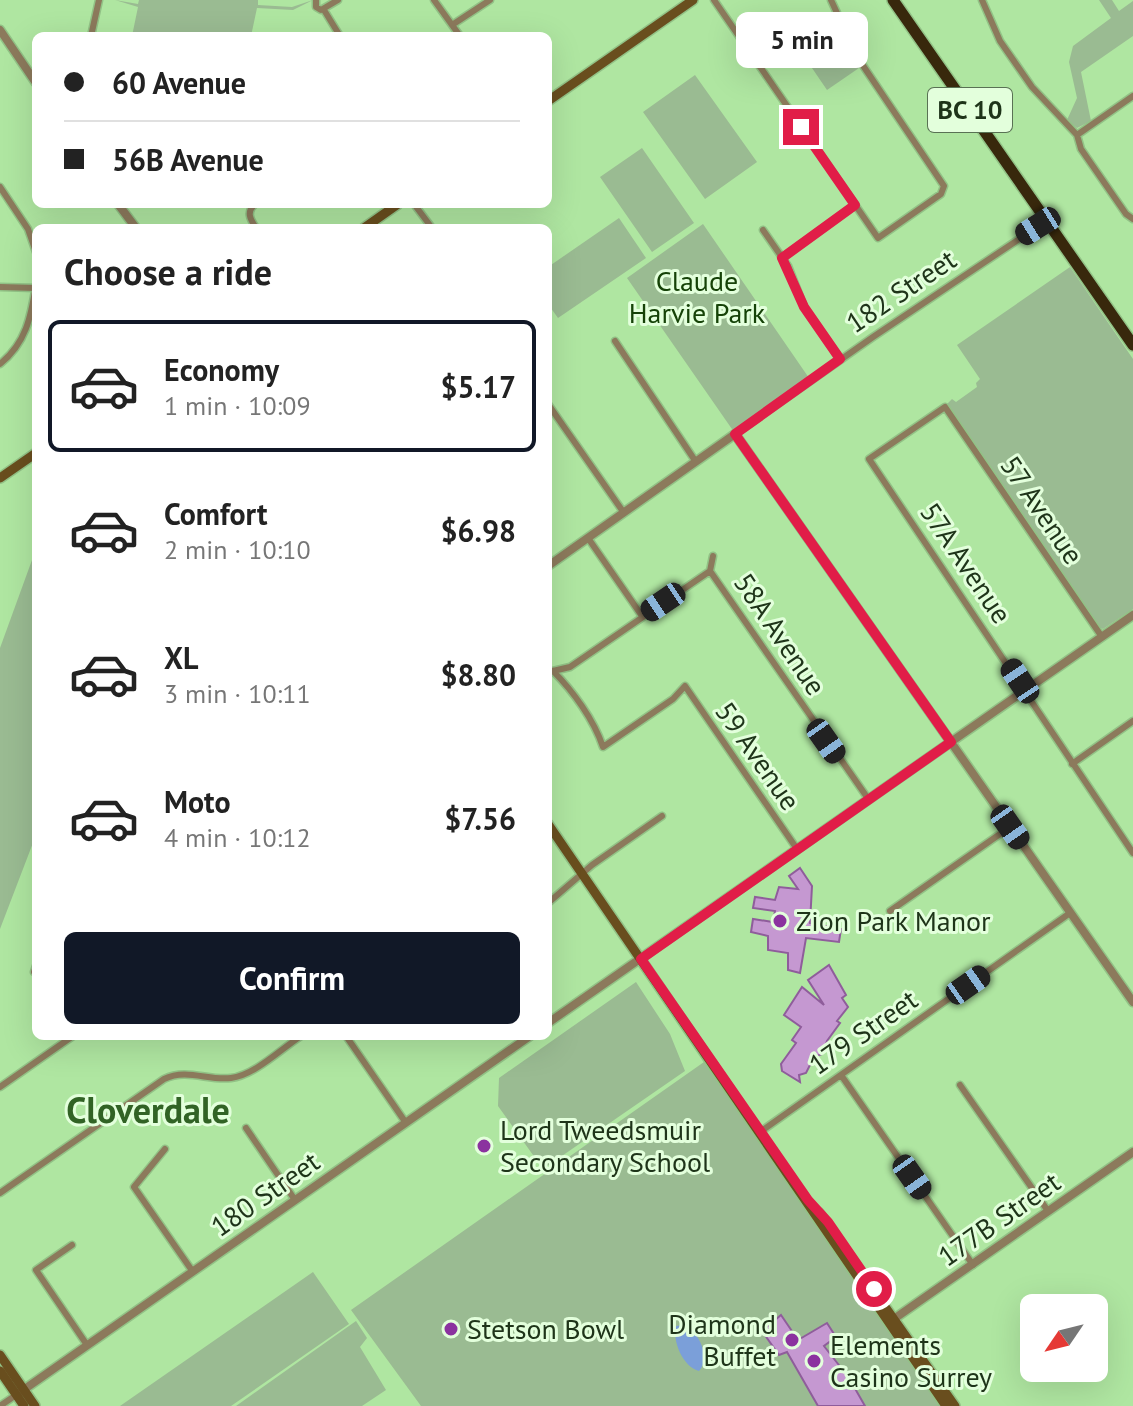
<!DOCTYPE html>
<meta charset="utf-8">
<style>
:root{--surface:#fff;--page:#f2f2f2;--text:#222;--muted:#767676;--line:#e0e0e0;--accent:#111827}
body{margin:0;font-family:"PT Sans",sans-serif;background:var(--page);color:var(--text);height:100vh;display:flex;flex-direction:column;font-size:30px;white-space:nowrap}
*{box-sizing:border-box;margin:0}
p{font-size:26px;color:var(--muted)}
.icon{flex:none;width:44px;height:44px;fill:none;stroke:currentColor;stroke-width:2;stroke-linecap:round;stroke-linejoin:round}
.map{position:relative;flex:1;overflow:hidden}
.details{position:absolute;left:32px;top:224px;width:520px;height:816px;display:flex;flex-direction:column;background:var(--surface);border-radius:12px;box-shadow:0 8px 32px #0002}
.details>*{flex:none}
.banner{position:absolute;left:32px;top:32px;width:520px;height:176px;border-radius:12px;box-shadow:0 8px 32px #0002;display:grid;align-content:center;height:176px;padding:0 32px;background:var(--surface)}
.needle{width:52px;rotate:235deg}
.buttons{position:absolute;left:1020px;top:1294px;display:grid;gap:16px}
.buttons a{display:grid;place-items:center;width:88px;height:88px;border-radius:12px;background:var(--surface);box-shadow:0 8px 32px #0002;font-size:40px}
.end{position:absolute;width:36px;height:36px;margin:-18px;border:10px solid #e11d48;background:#fff;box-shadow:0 0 0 4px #fff}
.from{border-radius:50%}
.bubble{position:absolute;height:56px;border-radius:12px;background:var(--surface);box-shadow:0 8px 32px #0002;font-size:26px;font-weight:800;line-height:56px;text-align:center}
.car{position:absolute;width:24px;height:48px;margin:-24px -12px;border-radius:10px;box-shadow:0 0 6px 2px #0007;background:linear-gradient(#222 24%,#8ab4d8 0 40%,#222 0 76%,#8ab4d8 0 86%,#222 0)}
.banner b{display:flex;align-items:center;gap:28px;height:76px;font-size:30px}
.banner b+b{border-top:2px solid var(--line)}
.banner i{width:20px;height:20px;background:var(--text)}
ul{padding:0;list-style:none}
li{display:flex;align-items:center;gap:24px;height:132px;margin:0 16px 12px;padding:0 16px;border:4px solid transparent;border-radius:12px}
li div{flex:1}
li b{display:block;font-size:30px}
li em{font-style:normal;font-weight:800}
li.selected{border-color:var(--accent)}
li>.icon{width:72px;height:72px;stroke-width:1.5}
h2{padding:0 32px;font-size:36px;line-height:96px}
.cta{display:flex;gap:16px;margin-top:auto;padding:16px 32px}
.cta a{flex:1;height:92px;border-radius:12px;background:var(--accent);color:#fff;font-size:32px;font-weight:800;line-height:92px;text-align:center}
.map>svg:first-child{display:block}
.green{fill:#9abb92}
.water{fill:#7b9fd9}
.building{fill:#c598d1;stroke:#8f5d9b;stroke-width:2}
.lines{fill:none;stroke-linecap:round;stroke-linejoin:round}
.minor-casing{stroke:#92c286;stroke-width:9}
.tertiary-casing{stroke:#92c286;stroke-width:11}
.secondary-casing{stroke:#92c286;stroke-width:12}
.trunk-casing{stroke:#92c286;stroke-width:14}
.minor{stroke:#8c7a5c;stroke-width:6}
.tertiary{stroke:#8c7a5c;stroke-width:8}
.secondary{stroke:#694e1e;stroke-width:9}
.trunk{stroke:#38280c;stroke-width:11}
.route{stroke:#e11d48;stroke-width:10}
.poi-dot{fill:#8b329f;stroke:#e3ffdc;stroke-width:3}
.labels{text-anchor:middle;stroke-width:6;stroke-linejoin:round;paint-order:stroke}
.shield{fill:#e3ffdc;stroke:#597154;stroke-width:2}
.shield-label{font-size:26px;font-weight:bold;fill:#1e3419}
.park-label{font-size:28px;fill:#154207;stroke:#e3ffdc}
.street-label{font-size:28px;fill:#1e3419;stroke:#e3ffdc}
.poi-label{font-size:28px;fill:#1e3419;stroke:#e3ffdc;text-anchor:start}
.district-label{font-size:36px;font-weight:bold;fill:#316325;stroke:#e3ffdc}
</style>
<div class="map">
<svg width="1133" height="1406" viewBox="0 0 1133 1406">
<rect width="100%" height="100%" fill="#afe6a1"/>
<path class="green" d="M115,0L138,4L139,0H258V5L292,7L313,0L293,10L257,8L251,36H132L138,7Z
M1099,0H1112L1119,11L1133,1V36L1081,72L1091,121L1077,128L1067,120L1077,98L1069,62L1073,46L1111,18Z
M824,28L832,29L859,68L827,90L797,46Z
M695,75L757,162L705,199L643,112Z
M642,148L694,223L652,252L600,177Z
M619,218L646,258L558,318L548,304V267Z
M703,224L809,378L734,432L627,278Z
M1070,267L1133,359V609L1103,629L1098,627L947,404L952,399L956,402L977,387L976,383L980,379L957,345Z
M36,549V835L0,929V648Z
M636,982L670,1034L685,1071L543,1169L498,1106L499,1078Z
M704,1062L942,1406H421L351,1310Z
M313,1272L349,1324L231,1406H120Z
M356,1321L367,1338L360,1347L386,1390L362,1406H236Z"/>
<path class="water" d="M685,1325C699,1332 711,1358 699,1371C683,1367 672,1341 676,1326Z"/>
<path class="building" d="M800,868L812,886L810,923L841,929L839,942L806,938L800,973L788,970V953L768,950V936L751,932L753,919L773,922L775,911L753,908L755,897L775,900L779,887L798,889L789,876Z
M829,965L846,995L842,998L848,1007L837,1021L840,1023L827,1041L822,1054L814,1057L806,1073L799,1075L800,1082L782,1071L781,1064L796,1043L792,1040L801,1027L784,1015L802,987L824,1005L808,980Z
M781,1315L798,1340L827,1323L836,1337L824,1346L849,1378L865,1406H818L787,1352L779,1355L762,1331Z"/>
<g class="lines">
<defs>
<path id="minor" d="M316,0V7L321,10L338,0
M434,0L460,36
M714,0L878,238L941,194L944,186L831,18
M982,0L1000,41L1032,87L1077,135L1081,149L1126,214L1133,219
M324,10L340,36
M452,25L490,0
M91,36L99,0
M760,67L837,13L831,0
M1077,135L1133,96
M0,187L28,229L36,252
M255,204C246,212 250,219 256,228
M414,204L432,228
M763,230L788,266L804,307L840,359
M782,258L855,205
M0,287L36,288
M615,341L696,462
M0,364C26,343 31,317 36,285
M548,404L624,513
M735,434L873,337L1046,221
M588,538L642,616
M710,571L869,800
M710,571L713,556
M1102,637L945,407L869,459L1133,853
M553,671C573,691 594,720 603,747L673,699L685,686L797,849
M553,671L570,667L710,571
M1072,764L1133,721
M548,903L592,865L662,816
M890,911L1010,827
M34,972L36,966
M346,1036L406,1123
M841,1075L973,1265
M960,1085L1048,1211
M0,1087L73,1036
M246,1128L295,1200
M760,1132L1070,913
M165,1149L134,1187L193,1272
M0,1193L164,1079C187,1068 208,1081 231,1078C255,1075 281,1049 301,1036
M72,1245L36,1270L87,1345
M0,1406L16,1395"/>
<path id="tertiary" d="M0,30L36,83
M118,204L136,228
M548,566L735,434L1133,1002
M548,1023L1133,615
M891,1321L1133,1152
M19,1393L530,1036"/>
<path id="secondary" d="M548,101L693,0
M364,228L398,204
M0,478L36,453
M548,824L946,1406
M819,1213L955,1406
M0,1355L35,1406
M0,1371L24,1406"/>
<path id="trunk" d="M893,0L1133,345"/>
</defs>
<use href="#minor" class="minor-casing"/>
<use href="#tertiary" class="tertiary-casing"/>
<use href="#secondary" class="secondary-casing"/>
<use href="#trunk" class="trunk-casing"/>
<use href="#minor" class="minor"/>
<use href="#tertiary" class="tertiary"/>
<use href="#secondary" class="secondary"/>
<use href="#trunk" class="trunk"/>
</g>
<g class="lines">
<path class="route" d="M801,127L855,205L782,258L804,307L840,359L735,434L951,742L641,959L808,1200L828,1222L874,1289"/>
</g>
<g class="poi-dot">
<circle cx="780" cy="921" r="8"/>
<circle cx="484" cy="1146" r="8"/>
<circle cx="451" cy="1329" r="8"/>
<circle cx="792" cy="1340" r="8"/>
<circle cx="814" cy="1361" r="8"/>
</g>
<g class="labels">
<rect class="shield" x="928" y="88" width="84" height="44" rx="6"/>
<g class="shield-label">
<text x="970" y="119">BC 10</text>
</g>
<g class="park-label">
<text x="697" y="291">Claude<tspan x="697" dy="32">Harvie Park</tspan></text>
</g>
<g class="street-label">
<text transform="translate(901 291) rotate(-34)" y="10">182 Street</text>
<text transform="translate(1042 510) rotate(56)" y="10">57 Avenue</text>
<text transform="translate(966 563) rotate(56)" y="10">57A Avenue</text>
<text transform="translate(780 634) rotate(56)" y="10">58A Avenue</text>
<text transform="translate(758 756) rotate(55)" y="10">59 Avenue</text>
<text transform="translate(863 1032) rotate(-35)" y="10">179 Street</text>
<text transform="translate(265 1194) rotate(-35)" y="10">180 Street</text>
<text transform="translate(999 1219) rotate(-35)" y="10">177B Street</text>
</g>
<g class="poi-label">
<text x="796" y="931">Zion Park Manor</text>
<text x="500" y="1140">Lord Tweedsmuir<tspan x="500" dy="32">Secondary School</tspan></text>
<text x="776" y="1334" text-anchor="end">Diamond<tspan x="776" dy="32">Buffet</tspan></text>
<text x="467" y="1339">Stetson Bowl</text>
<text x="830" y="1355">Elements<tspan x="830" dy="32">Casino Surrey</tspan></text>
</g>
<g class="district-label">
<text x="148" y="1123">Cloverdale</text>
</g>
</g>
</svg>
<div class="buttons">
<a><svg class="needle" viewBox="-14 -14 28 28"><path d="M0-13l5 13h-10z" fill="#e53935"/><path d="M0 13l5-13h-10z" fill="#767676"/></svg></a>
</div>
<i class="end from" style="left:874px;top:1289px"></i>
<i class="end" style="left:801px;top:127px"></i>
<div class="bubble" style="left:736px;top:12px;width:132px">5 min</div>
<i class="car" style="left:1038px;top:226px;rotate:238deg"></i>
<i class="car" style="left:663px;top:602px;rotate:236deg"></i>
<i class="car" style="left:1020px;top:681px;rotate:326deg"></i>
<i class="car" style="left:826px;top:741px;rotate:145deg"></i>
<i class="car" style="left:1010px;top:827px;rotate:145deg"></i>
<i class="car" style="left:968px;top:985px;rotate:55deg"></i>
<i class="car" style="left:912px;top:1177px;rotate:145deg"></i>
<div class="banner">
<b><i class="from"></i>60 Avenue</b>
<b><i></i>56B Avenue</b>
</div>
<section class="details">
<h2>Choose a ride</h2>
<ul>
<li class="selected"><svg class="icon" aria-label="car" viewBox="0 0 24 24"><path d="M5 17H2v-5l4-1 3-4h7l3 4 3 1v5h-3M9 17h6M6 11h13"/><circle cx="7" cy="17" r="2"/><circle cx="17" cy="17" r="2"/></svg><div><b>Economy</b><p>1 min · 10:09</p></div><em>$5.17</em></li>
<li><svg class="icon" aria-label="car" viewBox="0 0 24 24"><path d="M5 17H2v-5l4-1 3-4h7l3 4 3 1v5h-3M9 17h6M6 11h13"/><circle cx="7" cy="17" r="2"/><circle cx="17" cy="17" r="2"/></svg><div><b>Comfort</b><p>2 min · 10:10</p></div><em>$6.98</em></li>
<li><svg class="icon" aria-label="car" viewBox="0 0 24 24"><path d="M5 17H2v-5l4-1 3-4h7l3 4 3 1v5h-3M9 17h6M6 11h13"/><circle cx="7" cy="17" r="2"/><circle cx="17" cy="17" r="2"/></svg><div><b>XL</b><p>3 min · 10:11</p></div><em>$8.80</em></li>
<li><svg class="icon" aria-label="car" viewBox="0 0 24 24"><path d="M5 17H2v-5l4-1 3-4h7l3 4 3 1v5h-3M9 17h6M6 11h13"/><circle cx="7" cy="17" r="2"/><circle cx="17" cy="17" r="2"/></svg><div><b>Moto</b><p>4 min · 10:12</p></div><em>$7.56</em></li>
</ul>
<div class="cta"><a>Confirm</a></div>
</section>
</div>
